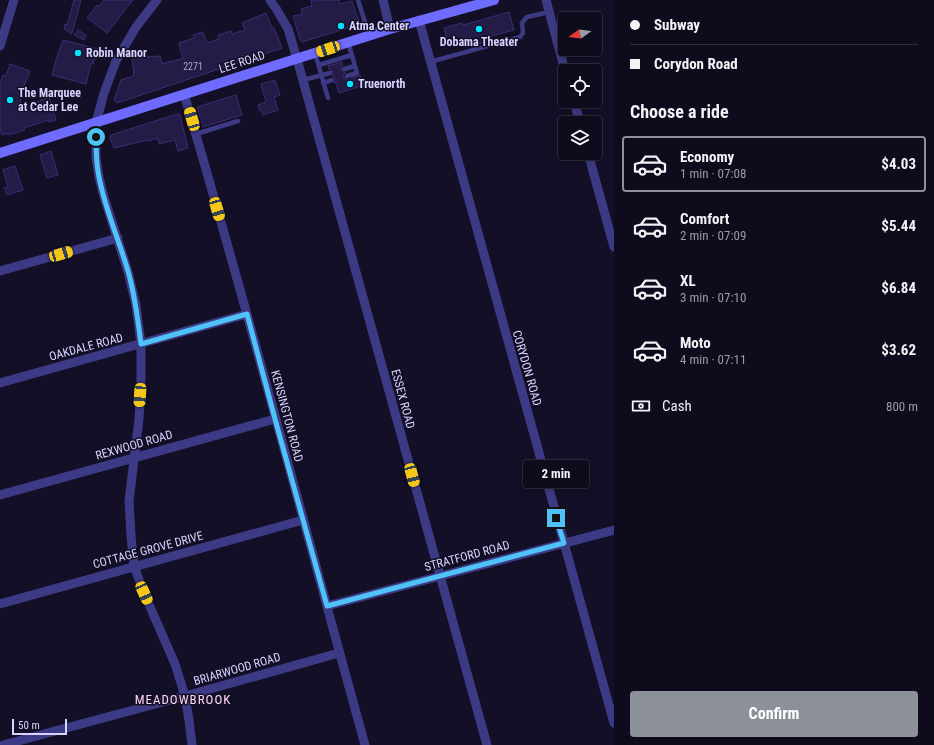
<!DOCTYPE html>
<meta charset="utf-8">
<style>
:root{--surface:#0e0b1c;--page:#1c1929;--text:#f1f3f6;--muted:#9b9ba3;--line:#2e2b3b;--accent:#8c9099}
body{margin:0;font-family:"Roboto Condensed",sans-serif;background:var(--page);color:var(--text);height:100vh;display:flex;flex-direction:column;font-size:15px;white-space:nowrap}
*{box-sizing:border-box;margin:0}
p{font-size:13px;color:var(--muted)}
.icon{flex:none;width:22px;height:22px;fill:none;stroke:currentColor;stroke-width:2;stroke-linecap:round;stroke-linejoin:round}
.map{position:relative;flex:1;overflow:hidden}
.details{display:flex;flex-direction:column;background:var(--surface);width:320px}
.details>*{flex:none}
.top-card{display:grid;align-content:center;height:88px;padding:0 16px;background:var(--surface)}
.needle{width:26px;rotate:255deg}
.fabs{position:absolute;left:558px;top:12px;display:grid;gap:8px}
.fabs a{display:grid;place-items:center;width:44px;height:44px;border-radius:4px;background:var(--surface);box-shadow:0 2px 6px #0003,0 0 0 1px var(--line);font-size:20px}
.scale{position:absolute;left:12px;bottom:10px;width:55px;box-sizing:border-box;padding-left:4px;border:2px solid #d9d4ff;border-top:0;font-size:11px;line-height:14px;white-space:nowrap;color:#d9d4ff;-webkit-text-stroke:3px #130f26;paint-order:stroke}
.end{position:absolute;width:18px;height:18px;margin:-9px;border:5px solid #4fc3f7;background:#111;box-shadow:0 0 0 2px #111}
.from{border-radius:50%}
.bubble{position:absolute;height:28px;border-radius:4px;background:var(--surface);box-shadow:0 2px 6px #0003,0 0 0 1px var(--line);font-size:13px;font-weight:700;line-height:28px;text-align:center}
.car{position:absolute;width:12px;height:24px;margin:-12px -6px;border-radius:5px;box-shadow:0 0 3px 1px #0007;background:linear-gradient(#f5c518 24%,#345 0 40%,#f5c518 0 76%,#345 0 86%,#f5c518 0)}
.top-card b{display:flex;align-items:center;gap:14px;height:38px;font-size:15px}
.top-card b+b{border-top:1px solid var(--line)}
.top-card i{width:10px;height:10px;background:var(--text)}
ul{padding:0;list-style:none}
li{display:flex;align-items:center;gap:12px;height:56px;margin:0 8px 6px;padding:0 8px;border:2px solid transparent;border-radius:4px}
li div{flex:1}
li b{display:block;font-size:15px}
li em{font-style:normal;font-weight:700}
li.current{border-color:var(--accent)}
li>.icon{width:36px;height:36px;stroke-width:1.5}
h2{padding:0 16px;font-size:18px;line-height:48px}
.pay{display:flex;align-items:center;gap:10px;height:44px;padding:0 16px;font-size:15px}
.pay p{margin-inline-start:auto}
.action{display:flex;gap:8px;margin-top:auto;padding:8px 16px}
.action a{flex:1;height:46px;border-radius:4px;background:var(--accent);color:#fff;font-size:16px;font-weight:700;line-height:46px;text-align:center}
main{display:flex;flex:1;min-height:0}
.map>svg:first-child{display:block}
.building{fill:#241b47;stroke:#3b2d73}
.lines{fill:none;stroke-linecap:round;stroke-linejoin:round}
.service{stroke:#3d3a85;stroke-width:4.5}
.minor{stroke:#3d3a85;stroke-width:9}
.secondary{stroke:#6f6bff;stroke-width:10}
.route{stroke:#4fc3f7;stroke-width:5}
.poi-dot{fill:#00e5ff;stroke:#130f26;stroke-width:1.5}
.labels{text-anchor:middle;stroke-width:3;stroke-linejoin:round;paint-order:stroke}
.number-label{font-size:10px;fill:#aca6d1}
.poi-label{font-size:12px;font-weight:bold;fill:#d9d4ff;stroke:#130f26;text-anchor:start}
.street-label{font-size:12px;fill:#d9d4ff;stroke:#130f26}
.neighbourhood-label{font-size:13px;letter-spacing:1px;fill:#ffd6f0;stroke:#130f26}
</style>
<main>
<div class="map">
<svg width="614" height="745" viewBox="0 0 614 745">
<rect width="100%" height="100%" fill="#130f26"/>
<path class="building" d="M74,0H81L72,34L64,29L65,24L67,25Z
M104,0H133L107,33L87,18L97,5L99,6Z
M311,0H339L340,4L352,1L357,17L358,18L360,23L353,25L354,26L302,42L300,40L293,16L303,14L301,9L312,6Z
M509,12L514,30L488,37L489,41L470,46L468,40L466,41V38L448,43L444,28L462,23L463,25Z
M266,13L272,28H274L282,48L117,103L114,100L121,80L134,76L132,58L160,56L162,64L170,61V62L183,58L179,45V43L194,38L193,35L203,32L207,43L219,39L218,35L231,31L232,34L245,30L242,23Z
M78,30L86,35L84,40L74,35Z
M63,40L98,49L93,64L91,63L86,84L52,75L56,60Z
M342,62L343,65L341,67L340,70L343,72H346L343,75L344,78L348,80L360,75L364,85L339,93L336,83H334L336,81L335,78L334,77L332,76L333,74V72L331,70L329,69L328,66Z
M10,64L30,71L24,86H23L21,95L20,103L27,107L38,103L37,102L49,97L56,120L49,122V120L24,128L25,130L9,135V133L2,135L0,128V84L3,75L6,76Z
M275,80L280,95L274,97L278,110L263,115L261,110L260,111L258,105L266,102L261,84Z
M236,95L242,115L203,127L197,107Z
M177,114L180,115L188,148L178,151L175,140L159,144L158,138L148,141V140L114,148L110,138L111,135Z
M51,151L58,175L47,178L40,155Z
M15,166L23,190L7,195L4,188L8,187L3,170Z"/>
<g class="lines">
<path class="service" d="M358,0L369,35
M315,53L328,98
M430,62L520,37L523,33L522,23L527,17L549,12
M319,65L352,55
M344,69L355,66L348,42
M347,76L357,73L355,66
M303,80L330,73
M323,83L332,80
M196,134L238,121"/>
<path class="minor" d="M157,0L136,27L116,61L104,93L96,123V158L99,177L104,197L128,272L136,305L141,344V383L139,419L129,501L131,536L134,566L144,593L175,664L185,696L189,720L192,745
M270,0L277,10L288,29L297,59L487,745
M383,0L390,29
M546,0L565,71
M419,20L614,723
M0,46L14,0
M184,94C248,310 305,528 365,745
M574,101L580,123
M588,153L614,247
M0,271L118,238
M0,383L247,314
M0,495L275,419
M0,604L303,520
M327,606L614,530
M3,745L185,696L339,653"/>
<path class="secondary" d="M0,153L390,29L494,0"/>
</g>
<g class="lines">
<path class="route" d="M96,137C96,151 96,164 99,177C105,209 119,240 128,271C135,295 138,320 141,344L247,314L275,419L327,606L564,543L556,518"/>
</g>
<g class="poi-dot">
<circle cx="341" cy="26" r="4"/>
<circle cx="479" cy="29" r="4"/>
<circle cx="78" cy="53" r="4"/>
<circle cx="350" cy="84" r="4"/>
<circle cx="10" cy="100" r="4"/>
</g>
<g class="labels">
<g class="number-label">
<text x="193" y="70">2271</text>
</g>
<g class="poi-label">
<text x="349" y="30">Atma Center</text>
<text x="479" y="46" text-anchor="middle">Dobama Theater</text>
<text x="86" y="57">Robin Manor</text>
<text x="358" y="88">Truenorth</text>
<text x="18" y="97">The Marquee<tspan x="18" dy="14">at Cedar Lee</tspan></text>
</g>
<g class="street-label">
<text transform="translate(242 62) rotate(-18)" y="4">LEE ROAD</text>
<text transform="translate(86 347) rotate(-15)" y="4">OAKDALE ROAD</text>
<text transform="translate(527 368) rotate(74)" y="4">CORYDON ROAD</text>
<text transform="translate(403 399) rotate(75)" y="4">ESSEX ROAD</text>
<text transform="translate(287 416) rotate(75)" y="4">KENSINGTON ROAD</text>
<text transform="translate(134 445) rotate(-16)" y="4">REXWOOD ROAD</text>
<text transform="translate(148 550) rotate(-15)" y="4">COTTAGE GROVE DRIVE</text>
<text transform="translate(467 556) rotate(-15)" y="4">STRATFORD ROAD</text>
<text transform="translate(237 669) rotate(-16)" y="4">BRIARWOOD ROAD</text>
</g>
<g class="neighbourhood-label">
<text x="183" y="704">MEADOWBROOK</text>
</g>
</g>
</svg>
<div class="fabs">
<a><svg class="needle" viewBox="-14 -14 28 28"><path d="M0-13l5 13h-10z" fill="#e53935"/><path d="M0 13l5-13h-10z" fill="#9b9ba3"/></svg></a>
<a><svg class="icon" aria-label="locate" viewBox="0 0 24 24"><circle cx="12" cy="12" r="6"/><path d="M12 2v4M12 18v4M2 12h4M18 12h4"/></svg></a>
<a><svg class="icon" aria-label="layers" viewBox="0 0 24 24"><path d="M12 4l9 5-9 5-9-5zM3 14l9 5 9-5"/></svg></a>
</div>
<div class="scale">50 m</div>
<i class="end from" style="left:96px;top:137px"></i>
<i class="end" style="left:556px;top:518px"></i>
<div class="bubble" style="left:523px;top:460px;width:66px">2 min</div>
<i class="car" style="left:328px;top:49px;rotate:252deg"></i>
<i class="car" style="left:192px;top:119px;rotate:344deg"></i>
<i class="car" style="left:217px;top:209px;rotate:164deg"></i>
<i class="car" style="left:61px;top:254px;rotate:74deg"></i>
<i class="car" style="left:140px;top:395px;rotate:184deg"></i>
<i class="car" style="left:412px;top:475px;rotate:165deg"></i>
<i class="car" style="left:144px;top:593px;rotate:156deg"></i>
</div>
<section class="details">
<div class="top-card">
<b><i class="from"></i>Subway</b>
<b><i></i>Corydon Road</b>
</div>
<h2>Choose a ride</h2>
<ul>
<li class="current"><svg class="icon" aria-label="car" viewBox="0 0 24 24"><path d="M5 17H2v-5l4-1 3-4h7l3 4 3 1v5h-3M9 17h6M6 11h13"/><circle cx="7" cy="17" r="2"/><circle cx="17" cy="17" r="2"/></svg><div><b>Economy</b><p>1 min · 07:08</p></div><em>$4.03</em></li>
<li><svg class="icon" aria-label="car" viewBox="0 0 24 24"><path d="M5 17H2v-5l4-1 3-4h7l3 4 3 1v5h-3M9 17h6M6 11h13"/><circle cx="7" cy="17" r="2"/><circle cx="17" cy="17" r="2"/></svg><div><b>Comfort</b><p>2 min · 07:09</p></div><em>$5.44</em></li>
<li><svg class="icon" aria-label="car" viewBox="0 0 24 24"><path d="M5 17H2v-5l4-1 3-4h7l3 4 3 1v5h-3M9 17h6M6 11h13"/><circle cx="7" cy="17" r="2"/><circle cx="17" cy="17" r="2"/></svg><div><b>XL</b><p>3 min · 07:10</p></div><em>$6.84</em></li>
<li><svg class="icon" aria-label="car" viewBox="0 0 24 24"><path d="M5 17H2v-5l4-1 3-4h7l3 4 3 1v5h-3M9 17h6M6 11h13"/><circle cx="7" cy="17" r="2"/><circle cx="17" cy="17" r="2"/></svg><div><b>Moto</b><p>4 min · 07:11</p></div><em>$3.62</em></li>
</ul>
<div class="pay"><svg class="icon" aria-label="cash" viewBox="0 0 24 24"><path d="M3 7h18v10H3z"/><circle cx="12" cy="12" r="2"/></svg>Cash<p>800 m</p></div>
<div class="action"><a>Confirm</a></div>
</section>
</main>
